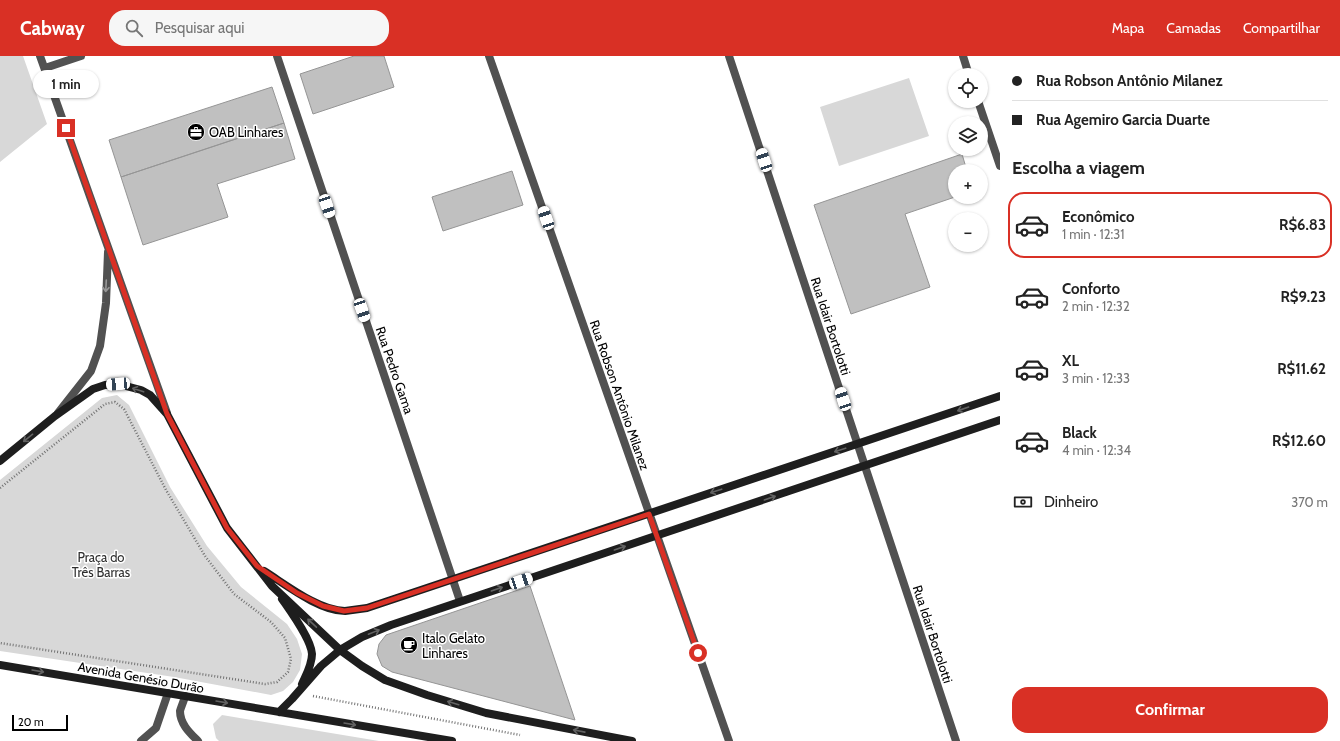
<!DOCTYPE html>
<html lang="pt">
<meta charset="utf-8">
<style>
:root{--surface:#fff;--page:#f6f6f6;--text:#222;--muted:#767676;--line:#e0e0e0;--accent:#d93025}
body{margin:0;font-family:Cabin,sans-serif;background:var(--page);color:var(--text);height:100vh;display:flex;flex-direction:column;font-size:15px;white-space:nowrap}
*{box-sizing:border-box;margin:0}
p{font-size:13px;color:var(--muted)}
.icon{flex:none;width:22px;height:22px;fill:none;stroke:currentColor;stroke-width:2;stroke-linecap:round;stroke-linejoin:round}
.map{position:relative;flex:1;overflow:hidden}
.details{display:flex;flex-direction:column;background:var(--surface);width:340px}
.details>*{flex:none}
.banner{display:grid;align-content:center;height:88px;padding:0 12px;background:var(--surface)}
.tools{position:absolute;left:948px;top:12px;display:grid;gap:8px}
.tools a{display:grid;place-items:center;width:40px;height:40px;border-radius:50%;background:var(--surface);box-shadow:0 1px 3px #0004;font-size:20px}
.scale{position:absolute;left:12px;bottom:10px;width:56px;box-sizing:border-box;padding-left:4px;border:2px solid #000;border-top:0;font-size:11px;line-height:14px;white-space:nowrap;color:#000;-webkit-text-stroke:3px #fff;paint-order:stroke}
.end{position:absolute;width:18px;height:18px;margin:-9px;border:5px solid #d93025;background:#fff;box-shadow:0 0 0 2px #fff}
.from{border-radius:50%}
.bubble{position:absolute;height:28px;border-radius:14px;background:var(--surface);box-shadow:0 1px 3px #0004;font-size:13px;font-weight:800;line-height:28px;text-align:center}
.car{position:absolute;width:12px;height:24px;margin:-12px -6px;border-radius:5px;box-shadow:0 0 3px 1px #0007;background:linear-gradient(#fff 24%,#345 0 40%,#fff 0 76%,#345 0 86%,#fff 0)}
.banner b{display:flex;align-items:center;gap:14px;height:38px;font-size:15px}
.banner b+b{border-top:1px solid var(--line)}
.banner i{width:10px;height:10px;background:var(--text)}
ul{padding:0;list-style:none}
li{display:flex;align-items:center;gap:12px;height:66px;margin:0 8px 6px;padding:0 4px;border:2px solid transparent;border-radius:16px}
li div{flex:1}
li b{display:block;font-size:15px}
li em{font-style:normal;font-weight:800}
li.active{border-color:var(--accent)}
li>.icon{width:36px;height:36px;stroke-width:1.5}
h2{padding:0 12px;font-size:18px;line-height:48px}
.pay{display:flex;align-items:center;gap:10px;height:44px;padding:0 12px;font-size:15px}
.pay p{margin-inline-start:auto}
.action{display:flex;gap:8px;margin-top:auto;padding:8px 12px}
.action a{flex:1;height:46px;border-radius:16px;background:var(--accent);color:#fff;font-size:16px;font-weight:800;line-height:46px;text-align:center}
header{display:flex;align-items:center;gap:24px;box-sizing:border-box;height:56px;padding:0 20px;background:var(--accent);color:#fff}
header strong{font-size:19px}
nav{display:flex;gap:22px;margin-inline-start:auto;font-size:14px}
.search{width:280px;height:36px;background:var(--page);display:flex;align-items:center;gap:10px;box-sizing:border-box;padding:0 14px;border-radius:16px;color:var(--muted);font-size:15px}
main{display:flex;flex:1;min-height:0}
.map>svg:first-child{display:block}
.green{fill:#d8d8d8}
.building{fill:#c0c0c0;stroke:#959595}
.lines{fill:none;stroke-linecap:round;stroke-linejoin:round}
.path{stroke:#737373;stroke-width:2.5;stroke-dasharray:1 2;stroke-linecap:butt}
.street{stroke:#515151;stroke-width:8}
.secondary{stroke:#1e1e1e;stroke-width:8}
.oneway{stroke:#979797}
.oneway2{stroke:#626262}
.route{stroke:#d93025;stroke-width:5}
.labels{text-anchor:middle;stroke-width:3;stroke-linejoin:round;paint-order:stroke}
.poi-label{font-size:13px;fill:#000;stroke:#fff;text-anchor:start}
.street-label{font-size:13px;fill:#000;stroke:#fff}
.park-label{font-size:13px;fill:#2f2f2f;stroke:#fff}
</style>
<header>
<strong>Cabway</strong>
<div class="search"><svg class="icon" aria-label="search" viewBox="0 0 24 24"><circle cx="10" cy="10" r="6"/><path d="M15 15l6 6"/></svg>Pesquisar aqui</div>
<nav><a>Mapa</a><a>Camadas</a><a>Compartilhar</a></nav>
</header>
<main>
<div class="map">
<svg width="1000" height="685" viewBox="0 0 1000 685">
<rect width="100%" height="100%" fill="#fff"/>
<path class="green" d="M0,0H23L47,68L0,106Z
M909,22L929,80L839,110L820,51Z
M117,339L129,349L170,431L207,490L241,531L287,568L297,583L302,598L300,614L293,626L283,635L271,639L174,621L0,595V424L102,342Z
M222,659L379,685H219L216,682L213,668Z"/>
<path class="building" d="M354,0H384L394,31L313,58L300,18Z
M272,31L284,67L121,121L109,84Z
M284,67L295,103L217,128L228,161L143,189L121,121Z
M962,98L967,115H955V141L905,158L930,231L851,258L814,149Z
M512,115L523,149L443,175L432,141Z
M530,530L575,664L392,616L382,610L377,598L379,588L386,579Z"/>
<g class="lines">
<path class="path" d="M0,432L105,348L115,346L124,353L166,434L205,500L234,538L271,566L285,582L291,603L288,616L277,626L265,628L0,587
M313,640L520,679"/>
<path class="street" d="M40,0L167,357
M277,0L460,545
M489,0L729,685
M729,0L956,685
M963,0L969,19
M45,12L81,0
M978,45L1000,110
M58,357L91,315L100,290L106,247L108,196
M185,640C184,645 181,651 180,655C180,668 190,677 198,685
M141,685L156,672L168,637"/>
<path class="secondary" d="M0,405L55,360L93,333L105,329L118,328L141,334L150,339L167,358L227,472L272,530L340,594L362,610L385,624L427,639L486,657L632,685
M264,515C285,528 319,555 345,555C352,554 360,553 367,552L1000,340
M282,543C291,556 311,583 312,598C312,609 306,619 302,628
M0,609L452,685
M279,656L292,643L321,610L340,594L362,581L391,569L1000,364"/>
</g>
<defs><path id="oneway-shaft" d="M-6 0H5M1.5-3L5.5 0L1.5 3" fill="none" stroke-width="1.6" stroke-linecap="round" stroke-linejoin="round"/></defs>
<use class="oneway" href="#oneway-shaft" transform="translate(106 230) rotate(93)"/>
<g class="oneway2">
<use href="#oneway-shaft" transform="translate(138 334) rotate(-162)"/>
<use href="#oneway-shaft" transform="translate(963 353) rotate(161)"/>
<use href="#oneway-shaft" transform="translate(28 382) rotate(141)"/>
<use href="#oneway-shaft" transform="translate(840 394) rotate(162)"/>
<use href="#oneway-shaft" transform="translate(716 435) rotate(162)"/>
<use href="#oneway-shaft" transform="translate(770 442) rotate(-19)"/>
<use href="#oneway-shaft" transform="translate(620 492) rotate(-19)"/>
<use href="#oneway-shaft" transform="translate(497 533) rotate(-19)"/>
<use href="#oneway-shaft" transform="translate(312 567) rotate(-137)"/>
<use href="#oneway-shaft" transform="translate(374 576) rotate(-22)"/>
<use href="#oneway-shaft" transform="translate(38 615) rotate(10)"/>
<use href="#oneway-shaft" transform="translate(222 646) rotate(10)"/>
<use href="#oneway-shaft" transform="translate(453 647) rotate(-163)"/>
<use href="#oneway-shaft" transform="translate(350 668) rotate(10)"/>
<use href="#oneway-shaft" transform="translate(579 675) rotate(-169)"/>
</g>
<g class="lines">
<path class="route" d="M66,72L167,358L227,472L257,510L297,537L323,550L344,555L367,552L649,458L698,597"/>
</g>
<defs>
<symbol id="office-disc" viewBox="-11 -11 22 22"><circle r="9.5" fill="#000" stroke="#fff"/><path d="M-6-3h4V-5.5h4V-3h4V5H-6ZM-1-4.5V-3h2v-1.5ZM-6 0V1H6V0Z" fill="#fff"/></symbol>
<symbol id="cafe-disc" viewBox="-11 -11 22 22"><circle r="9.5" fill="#000" stroke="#fff"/><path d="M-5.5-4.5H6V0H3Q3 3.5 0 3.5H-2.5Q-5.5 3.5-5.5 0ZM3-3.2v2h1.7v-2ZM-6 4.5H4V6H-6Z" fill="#fff"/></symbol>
</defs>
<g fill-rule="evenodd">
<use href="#office-disc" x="186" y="66" width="20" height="20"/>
<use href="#cafe-disc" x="399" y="579" width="20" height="20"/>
</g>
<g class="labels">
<g class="poi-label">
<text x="209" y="81">OAB Linhares</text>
<text x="422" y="587">Italo Gelato<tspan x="422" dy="15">Linhares</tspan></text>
</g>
<g class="street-label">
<text transform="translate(831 270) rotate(72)" y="5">Rua Idair Bortolotti</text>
<text transform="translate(395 314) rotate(71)" y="5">Rua Pedro Gama</text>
<text transform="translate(620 339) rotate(71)" y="5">Rua Robson Antônio Milanez</text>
<text transform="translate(933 578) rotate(72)" y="5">Rua Idair Bortolotti</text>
<text transform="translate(141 621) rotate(10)" y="5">Avenida Genésio Durão</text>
</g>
<g class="park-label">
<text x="101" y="506">Praça do<tspan x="101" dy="15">Três Barras</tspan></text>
</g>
</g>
</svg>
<div class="tools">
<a><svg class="icon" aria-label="locate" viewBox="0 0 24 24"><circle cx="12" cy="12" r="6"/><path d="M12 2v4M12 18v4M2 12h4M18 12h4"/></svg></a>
<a><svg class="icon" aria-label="layers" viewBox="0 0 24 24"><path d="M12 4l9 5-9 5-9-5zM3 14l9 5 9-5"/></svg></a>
<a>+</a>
<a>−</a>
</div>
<div class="scale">20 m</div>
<i class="end from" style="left:698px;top:597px"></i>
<i class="end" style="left:66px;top:72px"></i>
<div class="bubble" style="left:33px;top:14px;width:66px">1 min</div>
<i class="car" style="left:764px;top:104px;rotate:342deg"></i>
<i class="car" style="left:327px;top:150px;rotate:161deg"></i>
<i class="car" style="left:546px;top:162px;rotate:341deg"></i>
<i class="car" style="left:362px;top:254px;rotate:161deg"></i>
<i class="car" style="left:118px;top:328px;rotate:266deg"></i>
<i class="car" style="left:843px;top:343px;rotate:342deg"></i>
<i class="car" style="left:521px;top:525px;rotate:71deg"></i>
</div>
<section class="details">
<div class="banner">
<b><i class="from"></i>Rua Robson Antônio Milanez</b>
<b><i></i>Rua Agemiro Garcia Duarte</b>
</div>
<h2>Escolha a viagem</h2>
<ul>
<li class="active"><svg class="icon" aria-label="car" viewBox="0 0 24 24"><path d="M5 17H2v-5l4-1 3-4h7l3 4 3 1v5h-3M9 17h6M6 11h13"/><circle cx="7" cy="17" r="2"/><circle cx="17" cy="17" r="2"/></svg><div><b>Econômico</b><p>1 min · 12:31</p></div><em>R$6.83</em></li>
<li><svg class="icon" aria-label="car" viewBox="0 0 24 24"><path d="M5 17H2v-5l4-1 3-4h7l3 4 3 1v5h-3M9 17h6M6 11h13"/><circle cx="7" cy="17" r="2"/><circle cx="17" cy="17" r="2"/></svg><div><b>Conforto</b><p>2 min · 12:32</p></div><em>R$9.23</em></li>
<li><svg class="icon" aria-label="car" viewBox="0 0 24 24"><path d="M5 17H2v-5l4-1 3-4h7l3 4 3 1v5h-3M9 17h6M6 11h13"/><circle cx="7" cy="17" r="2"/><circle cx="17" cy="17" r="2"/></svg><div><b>XL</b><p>3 min · 12:33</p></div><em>R$11.62</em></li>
<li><svg class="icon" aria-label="car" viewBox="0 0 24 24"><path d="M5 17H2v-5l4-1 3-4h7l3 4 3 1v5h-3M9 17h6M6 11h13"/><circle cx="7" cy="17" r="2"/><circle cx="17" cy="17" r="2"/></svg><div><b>Black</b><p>4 min · 12:34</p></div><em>R$12.60</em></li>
</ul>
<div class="pay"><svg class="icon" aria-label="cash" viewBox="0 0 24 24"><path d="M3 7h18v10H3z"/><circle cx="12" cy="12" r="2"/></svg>Dinheiro<p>370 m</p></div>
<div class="action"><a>Confirmar</a></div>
</section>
</main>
